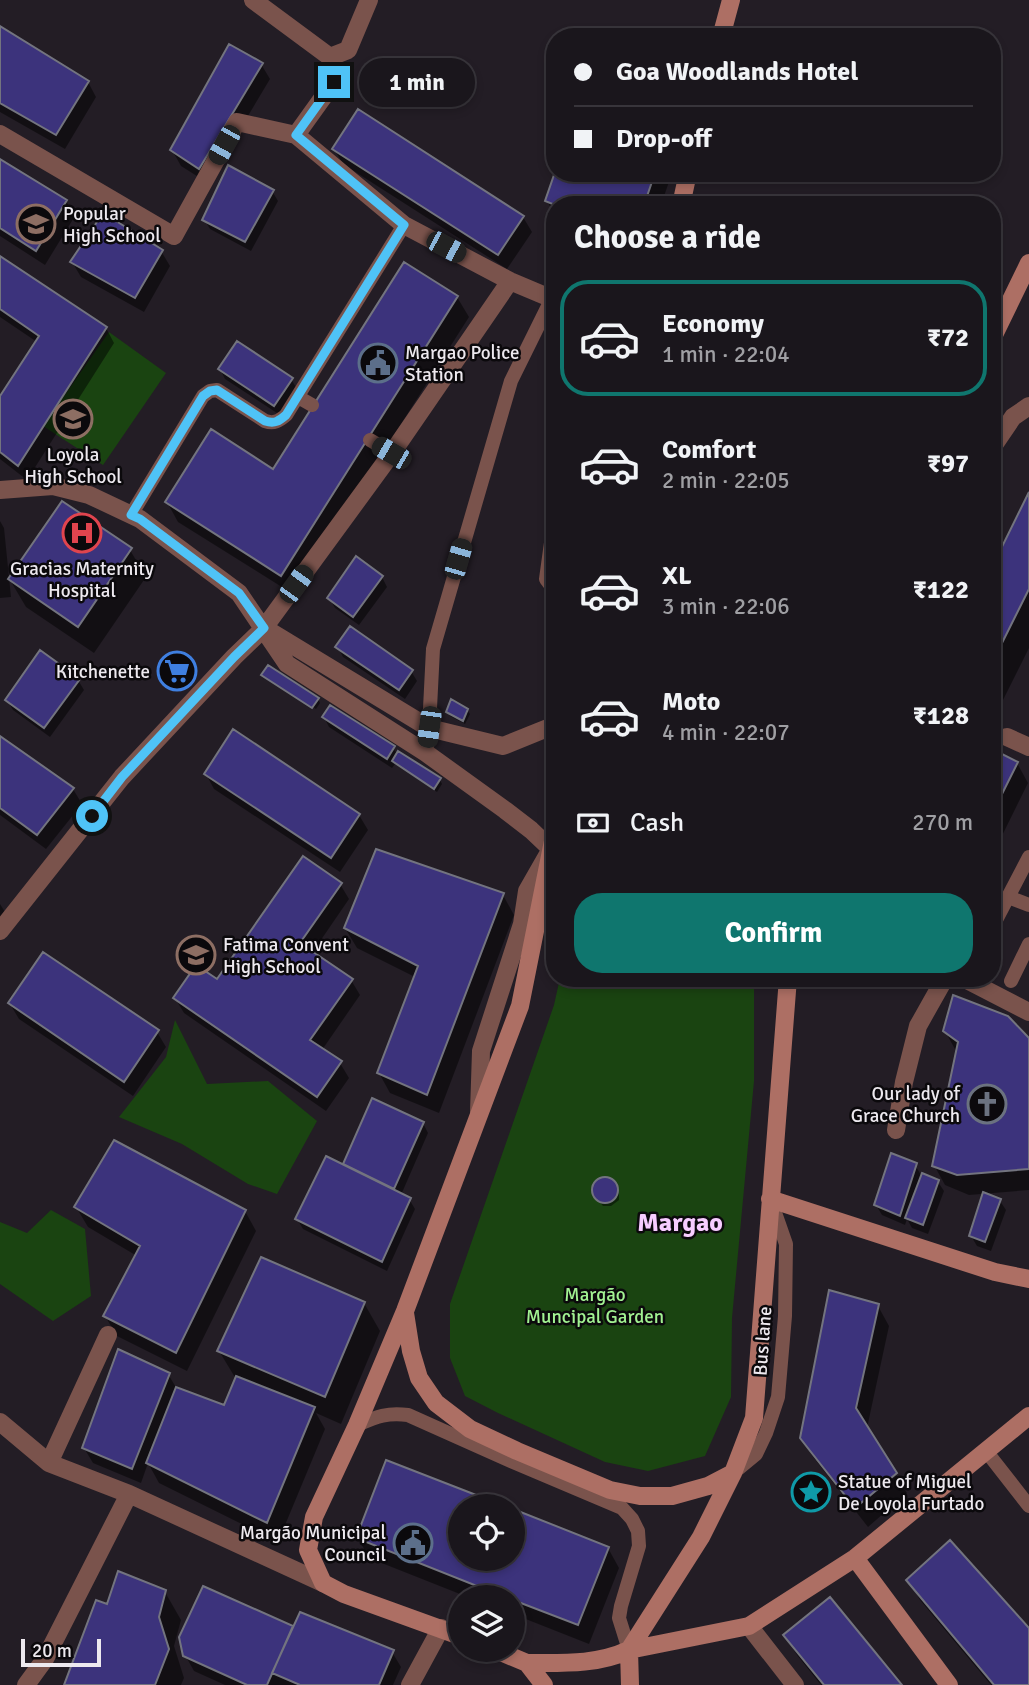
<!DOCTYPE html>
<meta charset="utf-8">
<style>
:root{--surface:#1a161c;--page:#231f25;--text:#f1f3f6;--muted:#9f9fa3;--line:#38353b;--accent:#0f766e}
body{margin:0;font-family:Signika,sans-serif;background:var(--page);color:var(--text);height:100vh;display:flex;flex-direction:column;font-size:26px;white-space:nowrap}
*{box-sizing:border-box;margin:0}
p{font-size:23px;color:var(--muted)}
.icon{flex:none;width:38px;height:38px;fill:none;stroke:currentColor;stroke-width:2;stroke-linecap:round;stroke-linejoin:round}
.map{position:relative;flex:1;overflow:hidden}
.details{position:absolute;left:546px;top:196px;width:455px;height:791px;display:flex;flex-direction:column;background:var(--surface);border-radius:28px;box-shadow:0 4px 10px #0003,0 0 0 2px var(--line)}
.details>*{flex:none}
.guide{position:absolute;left:546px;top:28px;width:455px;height:154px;border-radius:28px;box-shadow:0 4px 10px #0003,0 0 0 2px var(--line);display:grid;align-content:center;height:154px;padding:0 28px;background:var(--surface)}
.controls{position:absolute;left:448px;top:1494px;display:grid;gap:14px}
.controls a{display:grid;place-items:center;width:77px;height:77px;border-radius:50%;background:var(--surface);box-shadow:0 4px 10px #0003,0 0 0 2px var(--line);font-size:35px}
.scale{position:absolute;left:21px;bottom:18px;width:80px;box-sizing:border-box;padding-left:7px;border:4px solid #ede9ef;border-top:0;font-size:19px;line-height:24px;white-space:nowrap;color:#ede9ef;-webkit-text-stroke:5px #0b090c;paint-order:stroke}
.end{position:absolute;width:32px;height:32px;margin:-16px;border:9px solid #4fc3f7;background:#111;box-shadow:0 0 0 4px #111}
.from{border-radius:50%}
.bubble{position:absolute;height:49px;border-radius:24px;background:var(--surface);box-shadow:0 4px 10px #0003,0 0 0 2px var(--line);font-size:23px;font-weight:800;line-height:49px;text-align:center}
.car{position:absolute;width:21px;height:42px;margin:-21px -10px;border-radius:9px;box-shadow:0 0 5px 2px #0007;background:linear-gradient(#222 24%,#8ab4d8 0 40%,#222 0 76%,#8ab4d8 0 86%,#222 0)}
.guide b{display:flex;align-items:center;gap:24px;height:66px;font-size:26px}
.guide b+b{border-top:2px solid var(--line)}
.guide i{width:18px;height:18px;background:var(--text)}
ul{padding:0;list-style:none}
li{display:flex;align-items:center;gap:21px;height:116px;margin:0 14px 10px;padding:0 14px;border:4px solid transparent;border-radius:28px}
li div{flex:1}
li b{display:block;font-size:26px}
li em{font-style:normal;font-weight:800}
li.current{border-color:var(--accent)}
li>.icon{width:63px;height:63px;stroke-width:1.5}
h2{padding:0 28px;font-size:32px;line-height:84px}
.pay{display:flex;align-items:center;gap:18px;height:77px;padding:0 28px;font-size:26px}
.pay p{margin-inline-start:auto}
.cta{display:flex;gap:14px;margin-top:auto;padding:14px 28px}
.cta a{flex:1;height:80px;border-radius:28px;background:var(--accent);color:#fff;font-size:28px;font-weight:800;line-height:80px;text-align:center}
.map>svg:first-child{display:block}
.green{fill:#1a4411}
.shadow{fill:#0007}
.building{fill:#3c337c;stroke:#73747f;stroke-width:2}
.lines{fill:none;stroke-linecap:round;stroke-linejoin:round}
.lane{stroke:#7a534c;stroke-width:14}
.street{stroke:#7a534c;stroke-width:18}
.secondary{stroke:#ad6f64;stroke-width:18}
.route{stroke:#4fc3f7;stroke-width:9}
.labels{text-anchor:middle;stroke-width:5;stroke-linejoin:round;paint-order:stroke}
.poi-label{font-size:19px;fill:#ede9ef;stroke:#0b090c;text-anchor:start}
.park-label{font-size:19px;fill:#a2f292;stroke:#0b090c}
.street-label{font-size:19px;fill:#ede9ef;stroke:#0b090c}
.district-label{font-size:26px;font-weight:bold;fill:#f7cdff;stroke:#0b090c}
</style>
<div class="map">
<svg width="1029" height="1685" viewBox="0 0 1029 1685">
<rect width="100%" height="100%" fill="#231d25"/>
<path class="green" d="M109,332L166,373L103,465L43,426Z
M560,978H754V1081L732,1318L731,1397L705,1456L648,1471L605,1462L498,1413L465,1396L450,1358V1304L554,1005Z
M175,1020L207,1084L268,1081L317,1121L277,1194L248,1184L182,1144L119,1117L166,1057Z
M51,1210L85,1229L91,1296L53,1321L0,1284V1222L27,1233Z"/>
<path class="shadow" d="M0,28L88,82L96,97L65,149L0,112Z
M261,64L270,79L208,183L181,166L172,150Z
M334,149L523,217L532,232L507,269L343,164Z
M0,161L66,201L75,216L45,265L0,236Z
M556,173H672L661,205H555V215L547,201Z
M272,191L278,201L251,251L210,229L204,219Z
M161,251L170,266L144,312L81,277L72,262Z
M0,258L106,328L114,343L27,480L0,459V399L37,342L0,317Z
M457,297L469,317L293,594L178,522L167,502L274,471Z
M220,369L291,379L297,389L280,415L225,379Z
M1029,496V648L992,722V570Z
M0,521L4,528L11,597L0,598Z
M130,550L146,577L94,653L26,607L10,580Z
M382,577L387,587L359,625L335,608L329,598Z
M338,647L411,671L417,681L405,699L343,657Z
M268,667L318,699L320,703L316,709L264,675V677L263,675Z
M78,680L84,690L50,737L13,710L7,700Z
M467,710L470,714L465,724L450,716L448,711Z
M324,717L393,748L398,755L440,780L442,784L437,792L395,764L392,768L329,727Z
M0,738L73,789L82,804L46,849L0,815Z
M992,751L1017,763L1028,783L992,856Z
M206,774L359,815L368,830L340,872L214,789Z
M340,884L349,899L312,953L351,980L360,995L322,1050L340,1063L349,1078L326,1111L184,1013L175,998L218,982Z
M503,895L514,915L439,1113L390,1093L379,1073L415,977L357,948L345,928Z
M0,904L5,912L0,918Z
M10,1004L157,1032L166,1047L133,1096L19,1019Z
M945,1031L1029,1041V1190L969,1195L945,1185L934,1165L956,1051Z
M373,1101L423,1123L428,1133L401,1195L409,1199L415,1209L387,1271L303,1229L297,1219L344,1166Z
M915,1165L921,1175L938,1182L944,1191L928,1234L912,1228L907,1219L905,1225L882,1215L876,1205Z
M602,1179L612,1181L619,1193V1200L611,1206H603L594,1195V1187Z
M1000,1201L1006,1210L991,1251L977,1246L971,1236Z
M76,1207L245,1211L256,1231L187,1371L117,1336L105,1316L137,1256L88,1227Z
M364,1303L380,1331L341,1424L316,1413L325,1429L278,1542L159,1483L148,1463L141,1483L93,1463L84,1448L168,1374L177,1389L225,1407L236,1379L219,1351Z
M878,1306L889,1326L867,1428L907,1493L868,1527L814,1458L802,1438Z
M460,1507V1559H513V1511L608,1548L619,1568L589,1644L513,1614V1598H470L369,1558L358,1538Z
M909,1580L1029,1631V1685H991L920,1600Z
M204,1588L294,1628L392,1652L401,1667L393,1685H225L194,1671L185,1655Z
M165,1592L181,1620L174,1646L184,1678L181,1685H66L108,1607Z
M785,1636L900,1685H821L797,1655Z"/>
<path class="building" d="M0,26L89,81L56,135L0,103Z
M229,44L263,63L199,169L170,150Z
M358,109L524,216L498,255L332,149Z
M0,159L67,200L36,251L0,228Z
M228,165L274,190L245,242L202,220Z
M555,172V173H655L644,205H555L545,201Z
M103,213L163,250L135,298L70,262Z
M0,256L107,327L18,466L0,452V396L39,336L0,309Z
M404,262L458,296L281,576L165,502L211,429L273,469Z
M237,341L293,378L274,406L218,369Z
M1029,492V589L992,663V567Z
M62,501L132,548L78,627L8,579Z
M356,556L383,576L353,617L327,598Z
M350,626L413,670L399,690L335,647Z
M40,650L80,679L44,728L5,700Z
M268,665L319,698L312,708L261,675Z
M451,699L468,709L463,721L446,712Z
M330,705L395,746L387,759L322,717Z
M233,729L360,814L331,858L204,774Z
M0,736L74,788L37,835L0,808Z
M992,749L1018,762L992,814Z
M398,751L441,778L434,789L392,761Z
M376,849L504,893L427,1095L377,1073L418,966L344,928Z
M303,856L342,883L300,943L353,979L310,1040L342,1061L317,1097L173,998L196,965L217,979Z
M43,952L159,1030L124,1082L8,1003Z
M953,995L1008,1016L1029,1038V1169L957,1175L932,1166L958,1042L943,1031Z
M372,1098L424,1122L394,1189L343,1164Z
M114,1140L246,1210L176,1353L103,1316L140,1246L74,1207Z
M891,1153L917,1163L900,1216L874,1205Z
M326,1156L411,1198L382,1262L295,1219Z
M922,1173L939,1180L923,1225L905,1218Z
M592 1190a13 13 0 1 1 26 0a13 13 0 1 1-26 0Z
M983,1192L1001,1199L985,1242L969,1236Z
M261,1257L365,1302L325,1397L217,1351Z
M829,1290L879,1304L856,1408L897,1473L855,1508L800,1438Z
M118,1349L170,1373L132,1469L82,1448Z
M236,1376L315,1407L267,1523L146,1463L176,1387L224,1405Z
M386,1460L507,1507H460V1559H513V1509L609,1547L578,1625L513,1600V1598H507L356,1538Z
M950,1540L1029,1628V1685H994L906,1580Z
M118,1571L166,1590L159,1617L169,1649L155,1685H64L96,1600L107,1604Z
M203,1586L293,1626L267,1685H247L183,1656L179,1637Z
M830,1597L902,1685H824L783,1635Z
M300,1612L394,1650L379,1685H300L272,1673Z"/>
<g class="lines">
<path class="lane" d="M565,36V37
M298,397L312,405
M370,440L392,453
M555,514L546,579L555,591
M131,515L203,396L210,391L217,390L265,421C274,424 279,421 286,415L404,225
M426,753L429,728L433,649L511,381L551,300
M1008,897L1029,905
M996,920L1029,857
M1011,981L1029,944
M357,1425C376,1417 387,1412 408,1415L511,1461L622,1508L632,1519L638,1531L639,1546L621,1606L619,1618L629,1650
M986,1451L1029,1506
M733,1473L756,1454L766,1433L778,1397L785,1316L786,1244L772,1204"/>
<path class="street" d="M253,0L330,57L334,82L296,135L404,225L510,281L555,300
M330,57L348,50L369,0
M0,134L174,236L237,122L296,135
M992,448L1013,417L1029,406
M0,490L53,486L89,495L140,519L239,593L287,664L426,753L505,810L531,830L551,849L527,891L522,924L481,1051L479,1112
M266,629L429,728L503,746L555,725
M1007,737L1029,747
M0,931L122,777L234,657L264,628L392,453L510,281
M963,978L1029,1012
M896,1130L904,1082L918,1026L945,978
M0,1422L49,1463L129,1494L323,1583
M49,1463L108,1335
M749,1626L795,1685
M26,1685L45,1659L129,1494
M410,1685L441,1628"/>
<path class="secondary" d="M721,37L731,0
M681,205L688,173
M992,339L1029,263
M770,1199L995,1272L1029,1279
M405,1313L411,1351L419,1378L436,1403L470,1429L517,1451L610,1490L640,1496H672L708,1486L733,1473
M855,1558L949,1685
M460,1636L344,1594L323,1583L308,1550L314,1517L357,1425L405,1311L520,1006L555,831
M496,1650L527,1663L544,1685
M527,1663C562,1663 597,1665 629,1650L749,1626L855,1558L1029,1416
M630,1685L629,1650L701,1537L733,1473L754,1418L788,978"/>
</g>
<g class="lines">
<path class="route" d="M92,816L122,777L234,657L264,628L239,593L140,519L131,515L203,396L210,391L217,390L265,421C275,424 279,421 286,415L404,225L296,135L334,82"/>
</g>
<defs>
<symbol id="school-ring" viewBox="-11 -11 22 22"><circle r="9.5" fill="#0b090c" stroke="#8d6e63" stroke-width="1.5"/><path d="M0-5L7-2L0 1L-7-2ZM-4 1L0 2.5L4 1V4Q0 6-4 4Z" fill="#8d6e63"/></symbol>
<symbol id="civic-ring" viewBox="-11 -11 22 22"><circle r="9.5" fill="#0b090c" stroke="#5c6f8a" stroke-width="1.5"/><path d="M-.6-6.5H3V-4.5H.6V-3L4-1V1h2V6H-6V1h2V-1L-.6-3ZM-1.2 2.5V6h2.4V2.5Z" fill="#5c6f8a"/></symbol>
<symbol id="hospital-ring" viewBox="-11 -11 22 22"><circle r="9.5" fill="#0b090c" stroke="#e0444e" stroke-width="1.5"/><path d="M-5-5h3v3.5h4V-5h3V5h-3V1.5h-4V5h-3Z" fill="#e0444e"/></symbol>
<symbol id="supermarket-ring" viewBox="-11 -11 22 22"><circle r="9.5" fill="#0b090c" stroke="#3f7fe0" stroke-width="1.5"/><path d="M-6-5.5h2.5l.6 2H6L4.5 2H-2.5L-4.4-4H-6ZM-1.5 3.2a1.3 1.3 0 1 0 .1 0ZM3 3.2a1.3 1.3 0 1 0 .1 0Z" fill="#3f7fe0"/></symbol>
<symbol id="church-ring" viewBox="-11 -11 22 22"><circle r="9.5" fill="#0b090c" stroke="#6b7280" stroke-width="1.5"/><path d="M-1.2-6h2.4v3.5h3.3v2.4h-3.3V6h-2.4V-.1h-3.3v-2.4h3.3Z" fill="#6b7280"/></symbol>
<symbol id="sight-ring" viewBox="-11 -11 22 22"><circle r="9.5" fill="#0b090c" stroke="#0f9aa8" stroke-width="1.5"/><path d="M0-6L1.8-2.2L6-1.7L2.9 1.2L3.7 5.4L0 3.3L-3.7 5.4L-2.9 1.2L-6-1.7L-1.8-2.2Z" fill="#0f9aa8"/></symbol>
</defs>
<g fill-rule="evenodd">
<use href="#school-ring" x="14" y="202" width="44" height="44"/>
<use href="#civic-ring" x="356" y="341" width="44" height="44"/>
<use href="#school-ring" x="51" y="397" width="44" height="44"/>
<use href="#hospital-ring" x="60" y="511" width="44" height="44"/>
<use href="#supermarket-ring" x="155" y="649" width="44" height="44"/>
<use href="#school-ring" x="174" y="933" width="44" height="44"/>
<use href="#church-ring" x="965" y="1082" width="44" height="44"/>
<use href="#sight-ring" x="789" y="1470" width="44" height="44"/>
<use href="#civic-ring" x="391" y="1521" width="44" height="44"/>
</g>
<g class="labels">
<g class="poi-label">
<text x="63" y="220">Popular<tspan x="63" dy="22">High School</tspan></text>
<text x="405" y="359">Margao Police<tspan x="405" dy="22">Station</tspan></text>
<text x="73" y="461" text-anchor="middle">Loyola<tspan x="73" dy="22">High School</tspan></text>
<text x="82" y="575" text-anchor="middle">Gracias Maternity<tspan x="82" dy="22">Hospital</tspan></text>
<text x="150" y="678" text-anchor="end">Kitchenette</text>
<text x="223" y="951">Fatima Convent<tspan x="223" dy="22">High School</tspan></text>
<text x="960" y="1100" text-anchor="end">Our lady of<tspan x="960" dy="22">Grace Church</tspan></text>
<text x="838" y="1488">Statue of Miguel<tspan x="838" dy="22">De Loyola Furtado</tspan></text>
<text x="386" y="1539" text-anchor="end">Margão Municipal<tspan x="386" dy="22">Council</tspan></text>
</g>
<g class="park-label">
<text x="595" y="1301">Margão<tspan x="595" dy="22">Muncipal Garden</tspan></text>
</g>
<g class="street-label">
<text transform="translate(762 1341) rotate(-86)" y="7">Bus lane</text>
</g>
<g class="district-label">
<text x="680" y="1231">Margao</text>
</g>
</g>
</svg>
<div class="controls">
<a><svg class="icon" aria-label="locate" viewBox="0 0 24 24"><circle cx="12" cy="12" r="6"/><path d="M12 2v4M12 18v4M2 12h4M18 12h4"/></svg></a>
<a><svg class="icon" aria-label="layers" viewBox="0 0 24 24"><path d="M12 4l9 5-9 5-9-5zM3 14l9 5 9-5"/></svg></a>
</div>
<div class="scale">20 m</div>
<i class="end from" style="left:92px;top:816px"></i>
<i class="end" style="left:334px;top:82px"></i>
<div class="bubble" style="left:359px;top:58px;width:116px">1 min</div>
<i class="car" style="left:224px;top:145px;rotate:209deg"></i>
<i class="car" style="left:446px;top:247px;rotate:118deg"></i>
<i class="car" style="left:391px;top:453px;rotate:300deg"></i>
<i class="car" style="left:458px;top:559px;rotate:16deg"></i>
<i class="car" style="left:296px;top:584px;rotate:36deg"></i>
<i class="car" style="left:429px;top:727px;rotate:188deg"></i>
<div class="guide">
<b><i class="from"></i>Goa Woodlands Hotel</b>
<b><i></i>Drop-off</b>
</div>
<section class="details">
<h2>Choose a ride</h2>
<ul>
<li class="current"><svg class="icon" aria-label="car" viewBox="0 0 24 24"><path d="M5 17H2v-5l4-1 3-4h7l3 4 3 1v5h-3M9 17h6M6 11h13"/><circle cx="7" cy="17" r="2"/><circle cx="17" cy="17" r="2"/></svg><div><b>Economy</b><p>1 min · 22:04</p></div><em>₹72</em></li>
<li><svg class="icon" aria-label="car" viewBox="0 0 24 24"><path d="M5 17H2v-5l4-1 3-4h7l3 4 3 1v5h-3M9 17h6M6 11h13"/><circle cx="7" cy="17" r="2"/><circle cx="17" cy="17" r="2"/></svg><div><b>Comfort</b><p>2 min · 22:05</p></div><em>₹97</em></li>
<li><svg class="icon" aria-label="car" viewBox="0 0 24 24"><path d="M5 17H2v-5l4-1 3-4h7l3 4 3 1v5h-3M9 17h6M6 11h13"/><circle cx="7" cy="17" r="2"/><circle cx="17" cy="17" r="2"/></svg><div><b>XL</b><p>3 min · 22:06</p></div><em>₹122</em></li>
<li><svg class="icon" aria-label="car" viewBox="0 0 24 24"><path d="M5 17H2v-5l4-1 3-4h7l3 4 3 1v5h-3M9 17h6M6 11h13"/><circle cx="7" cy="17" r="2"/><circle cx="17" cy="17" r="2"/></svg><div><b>Moto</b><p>4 min · 22:07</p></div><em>₹128</em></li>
</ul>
<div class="pay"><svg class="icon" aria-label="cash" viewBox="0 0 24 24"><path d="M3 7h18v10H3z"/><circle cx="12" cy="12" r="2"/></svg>Cash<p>270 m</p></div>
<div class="cta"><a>Confirm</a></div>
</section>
</div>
